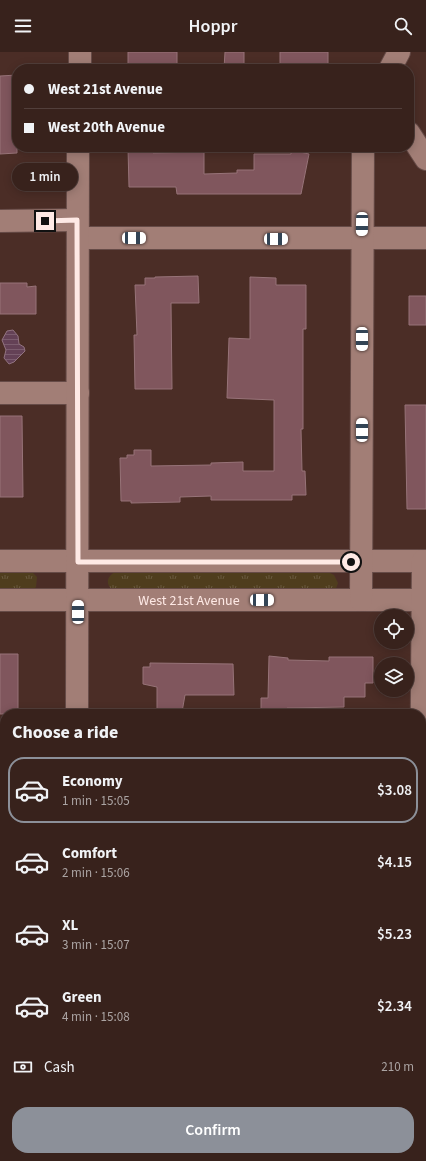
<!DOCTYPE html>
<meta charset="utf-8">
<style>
:root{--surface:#38221c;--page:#3f2a25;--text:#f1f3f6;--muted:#aba4a3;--line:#523f3b;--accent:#8c9099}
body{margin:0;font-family:"Source Sans 3",sans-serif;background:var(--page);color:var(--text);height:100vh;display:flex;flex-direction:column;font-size:15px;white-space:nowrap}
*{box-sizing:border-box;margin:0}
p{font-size:13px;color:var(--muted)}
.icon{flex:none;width:22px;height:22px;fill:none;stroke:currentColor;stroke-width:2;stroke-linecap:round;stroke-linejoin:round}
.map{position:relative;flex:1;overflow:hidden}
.drawer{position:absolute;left:0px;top:657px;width:426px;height:452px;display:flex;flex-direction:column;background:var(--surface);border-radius:16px 16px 0 0;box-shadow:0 2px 10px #0003,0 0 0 1px var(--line)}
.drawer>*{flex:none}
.guide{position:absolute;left:12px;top:12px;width:402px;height:88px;border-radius:16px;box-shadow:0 2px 10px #0003,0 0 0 1px var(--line);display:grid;align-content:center;height:88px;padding:0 12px;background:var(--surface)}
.fabs{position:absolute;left:374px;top:557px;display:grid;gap:8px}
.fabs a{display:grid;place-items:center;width:40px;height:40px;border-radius:50%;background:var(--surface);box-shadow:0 2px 10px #0003,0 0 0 1px var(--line);font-size:20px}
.end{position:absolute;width:18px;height:18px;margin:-9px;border:5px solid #fee9e5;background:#111;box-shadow:0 0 0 2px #111}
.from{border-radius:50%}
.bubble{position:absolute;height:28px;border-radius:14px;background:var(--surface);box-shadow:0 2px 10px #0003,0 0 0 1px var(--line);font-size:13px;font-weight:600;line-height:28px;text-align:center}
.car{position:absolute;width:12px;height:24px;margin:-12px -6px;border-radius:5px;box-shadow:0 0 3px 1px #0007;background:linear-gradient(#fff 24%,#345 0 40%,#fff 0 76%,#345 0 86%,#fff 0)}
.guide b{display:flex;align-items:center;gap:14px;height:38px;font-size:15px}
.guide b+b{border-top:1px solid var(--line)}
.guide i{width:10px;height:10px;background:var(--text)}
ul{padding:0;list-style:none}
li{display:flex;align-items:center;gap:12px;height:66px;margin:0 8px 6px;padding:0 4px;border:2px solid transparent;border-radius:16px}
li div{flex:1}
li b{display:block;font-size:15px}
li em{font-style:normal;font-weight:600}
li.on{border-color:var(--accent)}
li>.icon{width:36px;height:36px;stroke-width:1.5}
h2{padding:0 12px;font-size:18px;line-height:48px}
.pay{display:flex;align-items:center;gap:10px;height:44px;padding:0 12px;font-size:15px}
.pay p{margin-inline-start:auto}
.primary-button{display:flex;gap:8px;margin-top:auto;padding:8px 12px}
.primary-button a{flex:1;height:46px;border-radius:16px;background:var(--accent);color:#fff;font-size:16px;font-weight:600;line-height:46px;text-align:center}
header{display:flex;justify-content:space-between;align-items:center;height:52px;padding:0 12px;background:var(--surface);font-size:18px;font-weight:600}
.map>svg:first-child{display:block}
.park{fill:url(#park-tufts)}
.water{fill:url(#water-rules);stroke:#927381}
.building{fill:#80565d;stroke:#977378}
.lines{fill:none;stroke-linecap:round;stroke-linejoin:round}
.minor-casing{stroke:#664b47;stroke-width:24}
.minor{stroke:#a27e76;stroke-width:22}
.route{stroke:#fee9e5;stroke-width:5}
.labels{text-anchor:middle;stroke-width:3.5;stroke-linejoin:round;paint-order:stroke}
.street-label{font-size:14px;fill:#fee9e5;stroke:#271916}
</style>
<header><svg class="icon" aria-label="menu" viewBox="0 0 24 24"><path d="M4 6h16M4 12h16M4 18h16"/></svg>Hoppr<svg class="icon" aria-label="search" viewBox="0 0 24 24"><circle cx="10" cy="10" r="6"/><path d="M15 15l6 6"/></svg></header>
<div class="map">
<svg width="426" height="1109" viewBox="0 0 426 1109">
<defs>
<pattern id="park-tufts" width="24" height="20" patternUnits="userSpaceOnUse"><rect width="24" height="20" fill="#4f3d1d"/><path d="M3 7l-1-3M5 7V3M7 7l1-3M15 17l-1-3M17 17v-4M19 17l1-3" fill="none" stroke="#69593e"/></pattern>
<pattern id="water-rules" width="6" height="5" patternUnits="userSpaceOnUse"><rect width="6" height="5" fill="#644156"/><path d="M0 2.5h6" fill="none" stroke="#7b5c6e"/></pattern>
</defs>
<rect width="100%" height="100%" fill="#4b2d26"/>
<path class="park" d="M0,519L33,521L37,525L36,535L33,538L0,539Z
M115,520L330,521L334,523L338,531L335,539H115C105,534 106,525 115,520Z"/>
<path class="water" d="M13,278L18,284L19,292L24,295L25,299L14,310L9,312L4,306L6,298L2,288L7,279Z"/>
<path class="building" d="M128,0H177V17H128Z
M225,0H244V17H224Z
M280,0H328V17H280Z
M17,23V101L0,102V24Z
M134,95H153V101L204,100V122L237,121V118H254V102H291V98L309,102L301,142H177L176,135H129L128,96H134Z
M198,224L199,251H171L172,337H135L134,283H137L135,233H145V226H155V225Z
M250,225L276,226V233H306V277H303V377H301L302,419H305L306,443H292V448H211V444L180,445V450L131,451V449H121L120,406H127V403H134V398H151V414L211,413V411L243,410V419H274V348L227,346L229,286L250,287Z
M0,231H27V235L36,234V262H0Z
M409,244H426V273H409Z
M405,353H426V457H407Z
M0,364H22L23,445H0Z
M0,602H18V662H0Z
M269,604L288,606V608L329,609V605H373V631H365V645H344V655L287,656V662H261V646H268Z
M150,611L233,612L234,643H185L182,660H157V635L143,632V615H150Z"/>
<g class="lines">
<defs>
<g id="minor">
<path d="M80,17V0"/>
<path d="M390,17L399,0"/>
<path d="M409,81L426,107"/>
<path d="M0,169L77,168"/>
<path d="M78,186H426"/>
<path d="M0,341H78"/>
<path d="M0,509H426"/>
<path id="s1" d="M0,548H426"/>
<path d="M361,548L363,95"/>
<path d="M77,662L78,95"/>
<path d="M421,759L423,509"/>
<path d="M0,885H5"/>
<path d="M421,888H426"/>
<path d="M69,1109V1104"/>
<path d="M418,1109V1104"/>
</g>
</defs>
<use href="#minor" class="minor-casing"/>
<use href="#minor" class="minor"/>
</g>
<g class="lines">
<path class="route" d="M45,169L77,168L78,510H351"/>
</g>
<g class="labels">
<g class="street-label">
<text dy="5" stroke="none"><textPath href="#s1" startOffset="189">West 21st Avenue</textPath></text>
</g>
</g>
</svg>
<div class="fabs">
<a><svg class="icon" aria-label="locate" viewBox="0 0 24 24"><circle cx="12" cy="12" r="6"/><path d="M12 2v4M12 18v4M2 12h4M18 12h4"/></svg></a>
<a><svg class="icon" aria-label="layers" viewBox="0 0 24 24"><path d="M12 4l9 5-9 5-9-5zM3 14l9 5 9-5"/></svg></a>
</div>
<i class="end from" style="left:351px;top:510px"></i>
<i class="end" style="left:45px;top:169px"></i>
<div class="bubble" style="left:12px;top:111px;width:66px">1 min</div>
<i class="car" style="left:362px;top:172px;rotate:181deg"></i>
<i class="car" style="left:134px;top:186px;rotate:90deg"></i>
<i class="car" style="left:276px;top:187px;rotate:90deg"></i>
<i class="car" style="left:362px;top:287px;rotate:180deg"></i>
<i class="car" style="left:362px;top:378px;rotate:0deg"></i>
<i class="car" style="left:262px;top:548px;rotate:90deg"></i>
<i class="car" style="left:78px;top:560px;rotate:0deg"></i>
<div class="guide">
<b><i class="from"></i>West 21st Avenue</b>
<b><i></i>West 20th Avenue</b>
</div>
<section class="drawer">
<h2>Choose a ride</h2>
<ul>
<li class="on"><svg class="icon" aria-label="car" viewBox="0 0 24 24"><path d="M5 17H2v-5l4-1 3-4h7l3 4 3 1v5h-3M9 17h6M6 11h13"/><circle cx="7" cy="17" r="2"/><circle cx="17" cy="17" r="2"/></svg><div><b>Economy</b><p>1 min · 15:05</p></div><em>$3.08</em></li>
<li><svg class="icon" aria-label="car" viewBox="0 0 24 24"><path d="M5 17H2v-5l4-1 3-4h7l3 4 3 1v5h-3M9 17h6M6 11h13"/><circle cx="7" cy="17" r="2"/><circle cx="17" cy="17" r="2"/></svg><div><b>Comfort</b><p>2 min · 15:06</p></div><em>$4.15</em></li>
<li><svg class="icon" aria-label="car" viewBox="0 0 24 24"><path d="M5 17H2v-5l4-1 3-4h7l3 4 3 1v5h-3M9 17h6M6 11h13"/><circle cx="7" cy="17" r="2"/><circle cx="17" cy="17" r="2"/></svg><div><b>XL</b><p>3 min · 15:07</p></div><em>$5.23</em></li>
<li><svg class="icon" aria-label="car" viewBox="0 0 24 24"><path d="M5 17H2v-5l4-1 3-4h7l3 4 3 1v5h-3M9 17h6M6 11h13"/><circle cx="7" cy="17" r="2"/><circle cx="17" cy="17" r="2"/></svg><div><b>Green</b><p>4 min · 15:08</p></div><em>$2.34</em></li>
</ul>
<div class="pay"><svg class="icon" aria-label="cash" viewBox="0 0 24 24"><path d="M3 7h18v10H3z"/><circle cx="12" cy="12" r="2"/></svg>Cash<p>210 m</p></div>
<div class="primary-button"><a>Confirm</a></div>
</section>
</div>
